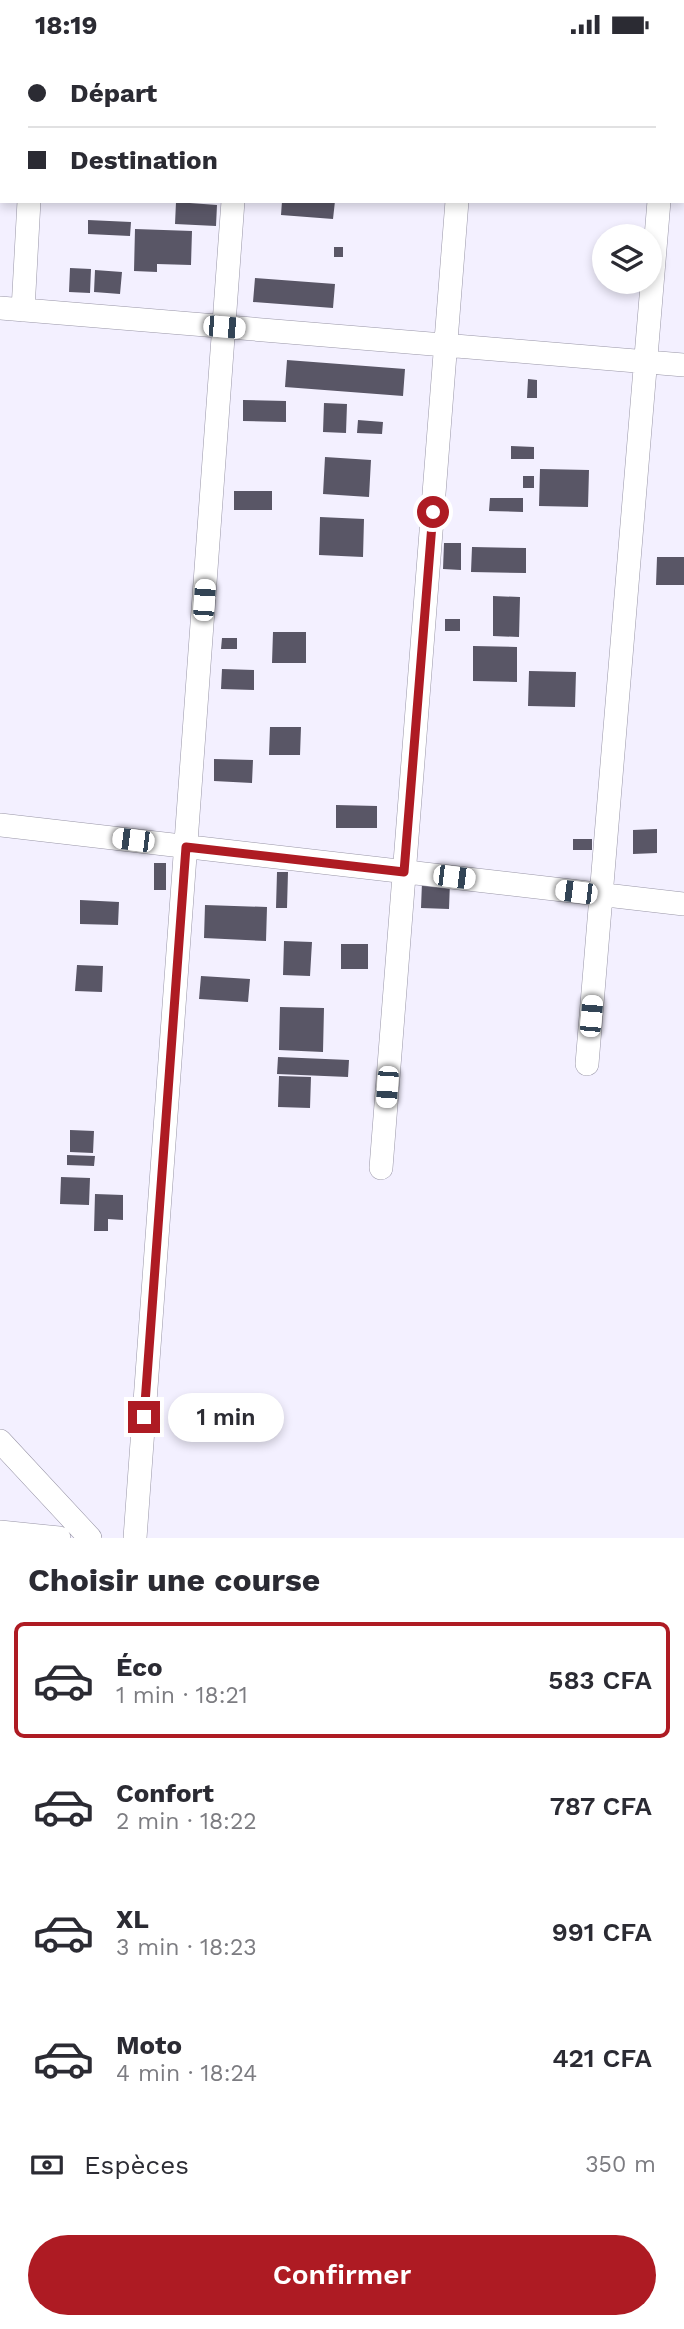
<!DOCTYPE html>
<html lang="fr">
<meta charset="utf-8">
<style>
:root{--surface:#fff;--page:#f2f2f3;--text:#2b2b33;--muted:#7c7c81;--line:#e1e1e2;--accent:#ae1b23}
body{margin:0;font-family:"Work Sans",sans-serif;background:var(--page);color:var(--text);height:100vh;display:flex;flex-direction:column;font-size:26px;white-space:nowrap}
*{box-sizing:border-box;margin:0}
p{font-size:23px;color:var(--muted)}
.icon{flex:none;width:38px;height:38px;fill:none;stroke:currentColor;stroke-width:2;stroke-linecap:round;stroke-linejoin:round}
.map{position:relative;height:1489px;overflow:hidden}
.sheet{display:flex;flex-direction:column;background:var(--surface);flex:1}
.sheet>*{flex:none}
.top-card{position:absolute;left:0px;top:0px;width:684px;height:154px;box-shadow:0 4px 10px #0003;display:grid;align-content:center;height:154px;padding:0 28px;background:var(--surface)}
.buttons{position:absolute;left:592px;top:175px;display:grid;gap:14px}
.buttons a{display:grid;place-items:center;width:70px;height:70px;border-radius:50%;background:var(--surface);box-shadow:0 4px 10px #0003;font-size:35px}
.end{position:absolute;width:32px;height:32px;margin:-16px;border:9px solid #ae1b23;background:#fff;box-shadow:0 0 0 4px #fff}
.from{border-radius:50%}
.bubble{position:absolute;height:49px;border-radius:24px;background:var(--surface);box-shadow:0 4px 10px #0003;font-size:23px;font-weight:600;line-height:49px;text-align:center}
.car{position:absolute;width:21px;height:42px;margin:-21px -10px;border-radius:9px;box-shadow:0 0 5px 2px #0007;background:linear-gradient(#fff 24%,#345 0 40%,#fff 0 76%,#345 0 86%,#fff 0)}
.top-card b{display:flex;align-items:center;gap:24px;height:66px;font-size:26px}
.top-card b+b{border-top:2px solid var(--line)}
.top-card i{width:18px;height:18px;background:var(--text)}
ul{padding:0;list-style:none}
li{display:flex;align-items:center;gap:21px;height:116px;margin:0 14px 10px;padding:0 14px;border:4px solid transparent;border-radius:10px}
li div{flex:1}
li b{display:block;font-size:26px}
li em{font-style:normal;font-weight:600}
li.on{border-color:var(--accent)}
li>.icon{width:63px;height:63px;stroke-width:1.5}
h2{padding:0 28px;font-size:32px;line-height:84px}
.pay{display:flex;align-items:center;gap:18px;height:77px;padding:0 28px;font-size:26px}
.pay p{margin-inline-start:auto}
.button{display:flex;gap:14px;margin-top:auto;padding:14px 28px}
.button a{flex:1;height:80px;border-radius:42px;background:var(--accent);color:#fff;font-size:28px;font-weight:600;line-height:80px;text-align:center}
.status{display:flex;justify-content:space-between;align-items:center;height:49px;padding:0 35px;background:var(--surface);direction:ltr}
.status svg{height:19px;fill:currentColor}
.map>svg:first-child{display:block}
.building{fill:#595666}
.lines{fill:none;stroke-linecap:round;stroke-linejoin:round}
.minor-casing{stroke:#9996a7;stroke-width:24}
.minor{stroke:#fff;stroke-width:23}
.route{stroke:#ae1b23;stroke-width:9}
</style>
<div class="status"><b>18:19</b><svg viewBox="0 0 49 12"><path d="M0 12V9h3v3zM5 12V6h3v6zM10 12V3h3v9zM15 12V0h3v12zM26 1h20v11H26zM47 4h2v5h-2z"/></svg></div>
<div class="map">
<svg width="684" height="1489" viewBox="0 0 684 1489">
<rect width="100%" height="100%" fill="#f3f0ff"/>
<path class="building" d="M282,152H335L333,170L281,166Z
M176,153L217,156L216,177L175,175Z
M88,171L131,173L130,187L88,185Z
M135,180L192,182L191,216L157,215V223L134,222Z
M334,198H343V208H334Z
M70,219L91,220L90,244L69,243Z
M95,221L122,223L120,245L94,243Z
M255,229L335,235L333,259L253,253Z
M287,311L405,320L403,347L285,338Z
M528,330L537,331V349H527Z
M243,351L286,352V373L243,372Z
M324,354L347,355L346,384L323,383Z
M358,371L383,373L382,385L357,384Z
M511,397L534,398V410H511Z
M325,408L371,411L369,448L323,445Z
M540,420L589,421L588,458L539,457Z
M523,427H534V439H523Z
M234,442H272V461H234Z
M490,449H523V463L489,462Z
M320,468L364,470L363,508L319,506Z
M444,494H461V521L443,520Z
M472,498L526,499V524L471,523Z
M657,508H684V536H656Z
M493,547L520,548L519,588L493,587Z
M445,570H460V582H445Z
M273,583H306V614H272Z
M222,589H237V600H221Z
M473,597L517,598V633L473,632Z
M222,620L254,621V641L221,640Z
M529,622L576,623L575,658L528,657Z
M270,678H301L300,706H269Z
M214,710L253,711L252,734L214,732Z
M336,756L377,757V779H336Z
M657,780V804L633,805V781Z
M573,790H592V801H573Z
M154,814H166V841H154Z
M277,823H288L287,859H276Z
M422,833H450L449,860L421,859Z
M80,851L119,853L118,876L80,875Z
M205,856L267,858L266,892L204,889Z
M284,892L312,893L310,927L283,926Z
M341,895H368V920H341Z
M77,916L103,917L102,943L75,942Z
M201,927L250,930L248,953L199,950Z
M280,958L324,959L323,1003L279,1001Z
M278,1008L349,1011L348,1028L277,1025Z
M279,1027L311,1028L310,1059L278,1058Z
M70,1081L94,1082L93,1104L70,1103Z
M67,1106L95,1107L94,1117L67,1116Z
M61,1128L90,1129L89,1156L60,1155Z
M95,1145L123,1146V1171L108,1170V1182H94Z"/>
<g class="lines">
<defs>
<path id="minor" d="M36,2V0
M245,2V0
M470,2V0
M672,2V0
M0,259L684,316
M23,261L29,152
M0,776L684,855
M587,1015L659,152
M381,1119L457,152
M0,1392L90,1489
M0,1483L59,1489
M135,1489L233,152"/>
</defs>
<use href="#minor" class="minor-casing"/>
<use href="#minor" class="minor"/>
</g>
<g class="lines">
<path class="route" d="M144,1368L186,798L404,823L433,463"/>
</g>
</svg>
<div class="buttons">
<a><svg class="icon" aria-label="layers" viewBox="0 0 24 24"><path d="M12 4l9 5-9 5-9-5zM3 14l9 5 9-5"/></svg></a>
</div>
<i class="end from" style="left:433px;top:463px"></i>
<i class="end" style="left:144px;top:1368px"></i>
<div class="bubble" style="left:168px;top:1344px;width:116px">1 min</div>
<i class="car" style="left:224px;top:278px;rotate:95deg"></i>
<i class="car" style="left:204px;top:551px;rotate:4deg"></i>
<i class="car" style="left:133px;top:791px;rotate:277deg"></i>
<i class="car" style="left:454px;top:828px;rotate:97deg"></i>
<i class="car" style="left:576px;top:843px;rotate:277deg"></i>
<i class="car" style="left:591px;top:967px;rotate:5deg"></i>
<i class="car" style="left:387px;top:1038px;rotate:184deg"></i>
<div class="top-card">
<b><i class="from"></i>Départ</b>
<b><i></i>Destination</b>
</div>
</div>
<section class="sheet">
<h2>Choisir une course</h2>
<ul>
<li class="on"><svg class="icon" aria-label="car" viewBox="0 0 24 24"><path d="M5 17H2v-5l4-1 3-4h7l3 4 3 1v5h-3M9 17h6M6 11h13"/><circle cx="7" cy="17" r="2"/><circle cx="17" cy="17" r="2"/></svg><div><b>Éco</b><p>1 min · 18:21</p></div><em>583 CFA</em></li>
<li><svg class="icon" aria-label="car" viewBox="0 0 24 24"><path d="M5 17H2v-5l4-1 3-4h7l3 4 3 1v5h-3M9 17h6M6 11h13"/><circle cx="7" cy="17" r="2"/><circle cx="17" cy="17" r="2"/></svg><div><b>Confort</b><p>2 min · 18:22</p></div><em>787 CFA</em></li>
<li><svg class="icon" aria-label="car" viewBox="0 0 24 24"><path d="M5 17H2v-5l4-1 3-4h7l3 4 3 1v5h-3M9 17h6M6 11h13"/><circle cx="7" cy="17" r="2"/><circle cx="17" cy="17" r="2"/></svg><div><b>XL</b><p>3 min · 18:23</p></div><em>991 CFA</em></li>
<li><svg class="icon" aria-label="car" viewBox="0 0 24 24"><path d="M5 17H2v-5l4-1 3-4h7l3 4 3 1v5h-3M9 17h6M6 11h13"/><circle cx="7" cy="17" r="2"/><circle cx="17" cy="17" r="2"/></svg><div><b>Moto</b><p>4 min · 18:24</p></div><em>421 CFA</em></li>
</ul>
<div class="pay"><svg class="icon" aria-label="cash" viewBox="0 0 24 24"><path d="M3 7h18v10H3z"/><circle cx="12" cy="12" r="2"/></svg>Espèces<p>350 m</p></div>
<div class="button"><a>Confirmer</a></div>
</section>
